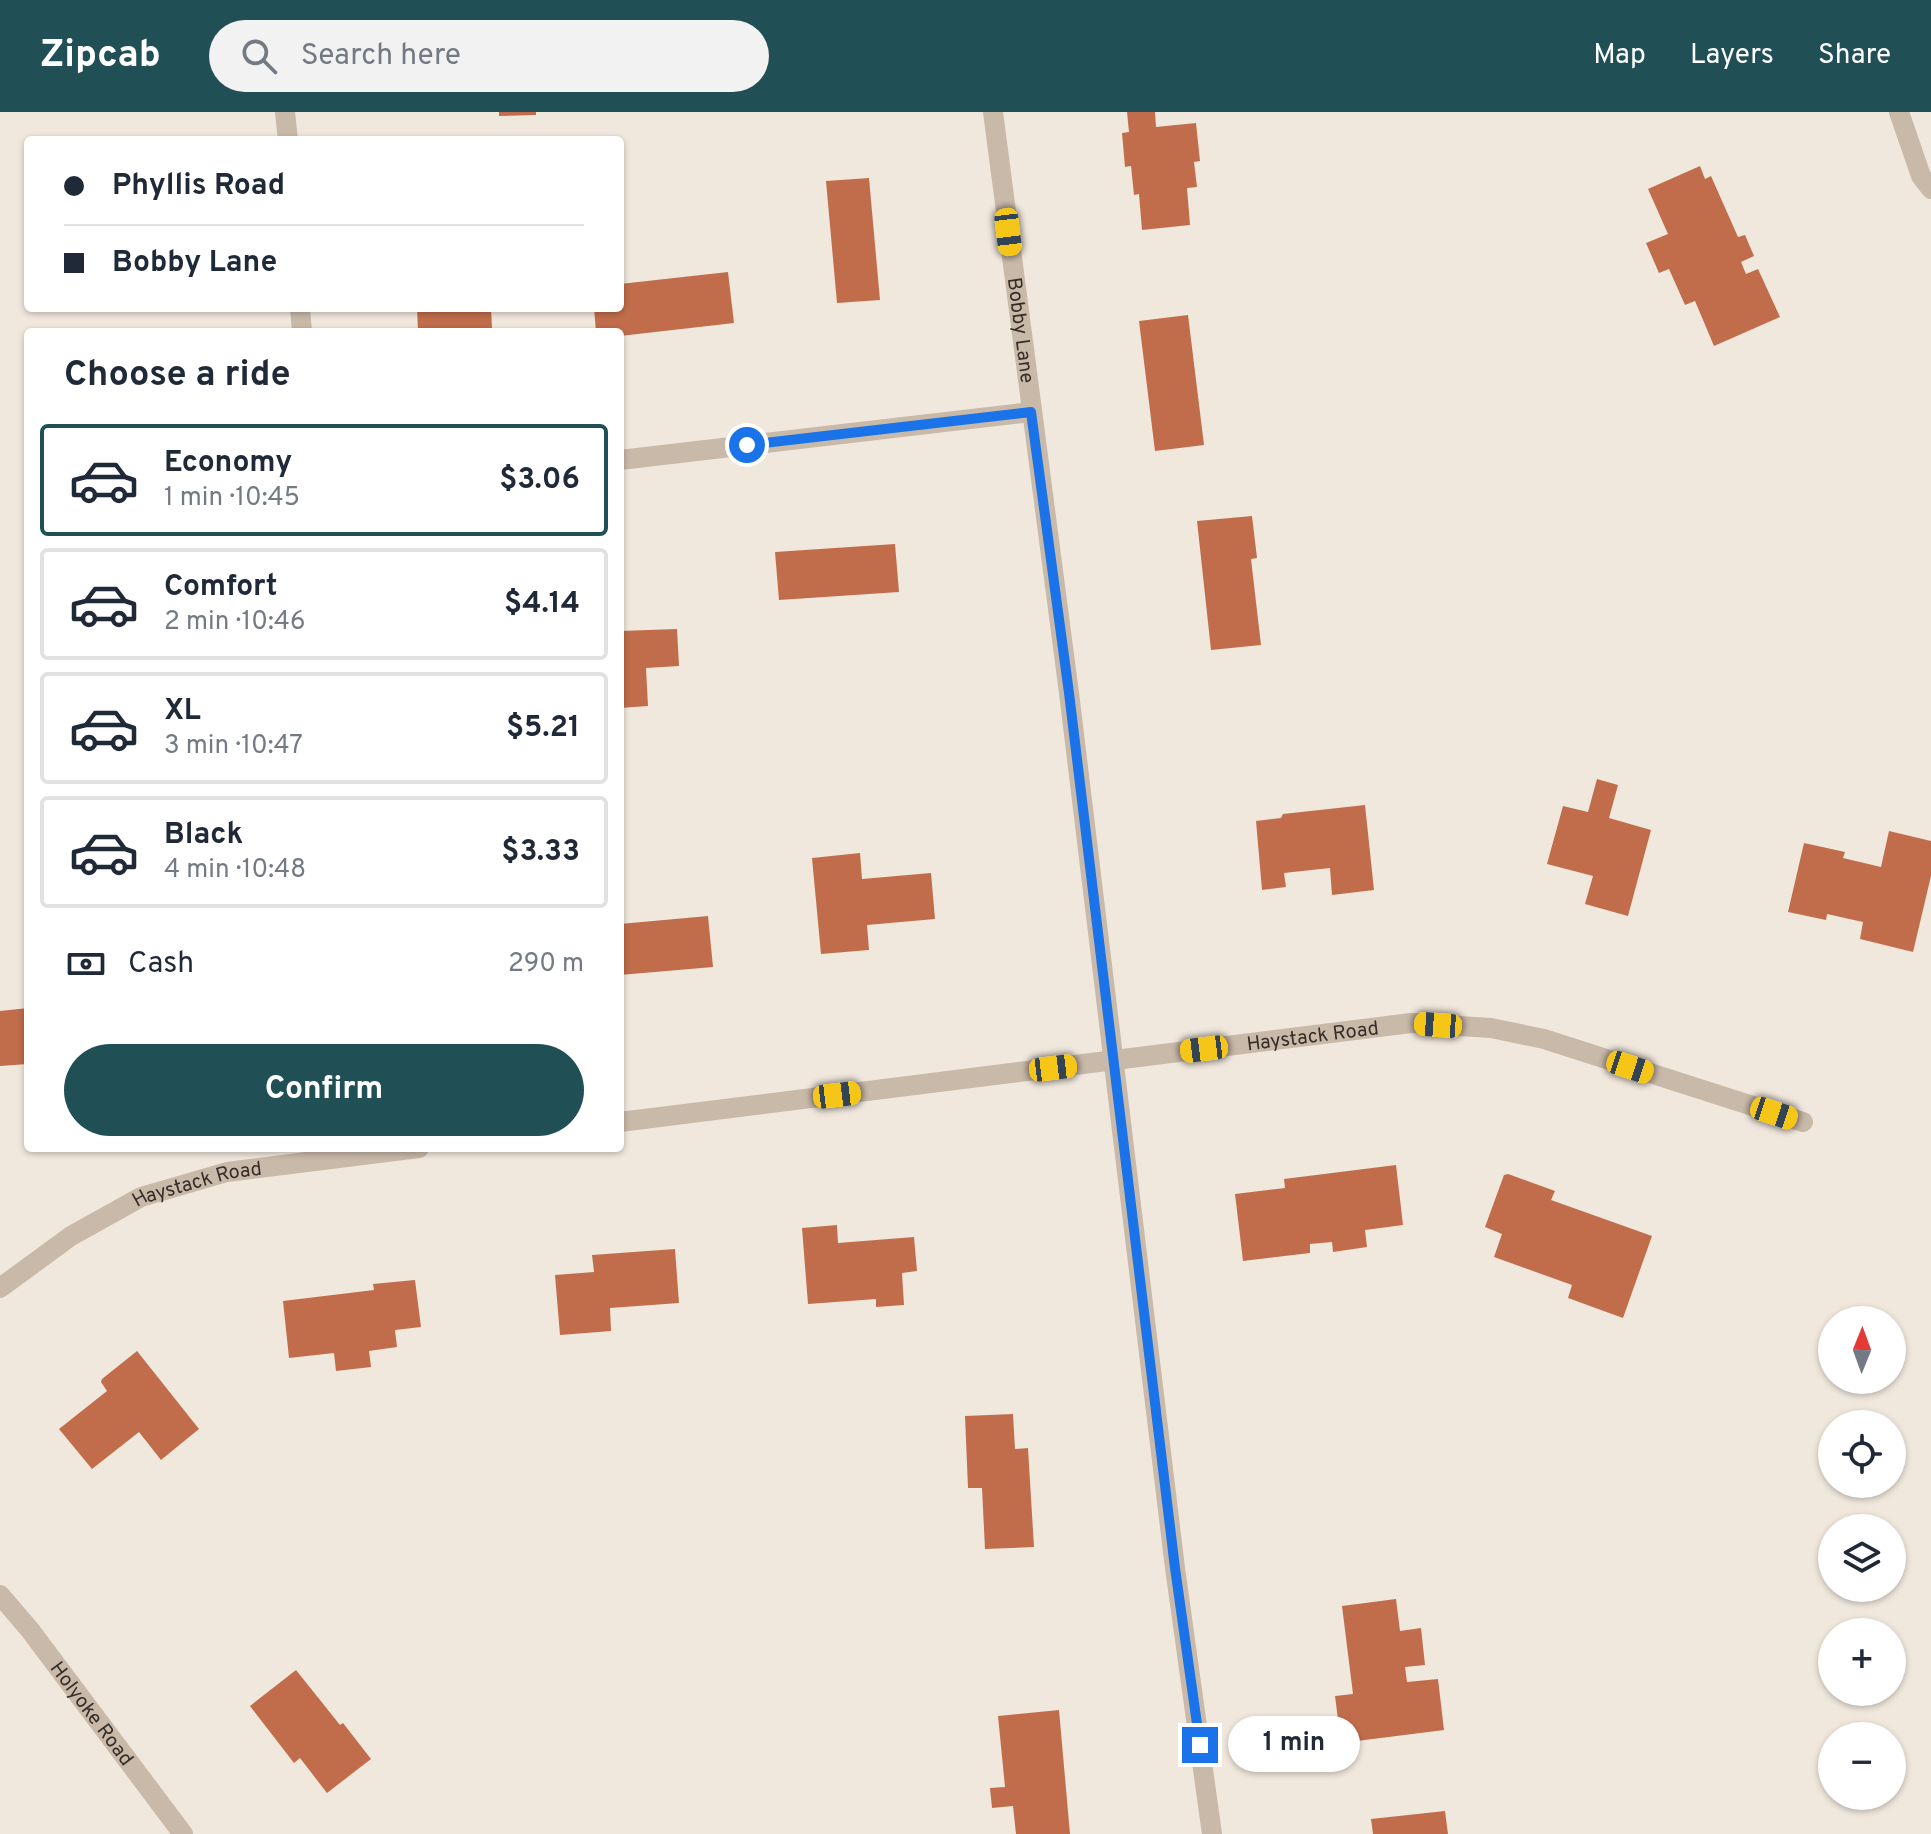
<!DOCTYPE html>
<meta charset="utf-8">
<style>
:root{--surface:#fff;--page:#f2f2f3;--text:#1f2937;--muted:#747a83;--line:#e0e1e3;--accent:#205056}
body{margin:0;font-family:Overpass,sans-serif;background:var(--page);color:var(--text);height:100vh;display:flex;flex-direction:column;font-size:30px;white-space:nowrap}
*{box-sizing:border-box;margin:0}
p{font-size:26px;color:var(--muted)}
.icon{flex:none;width:44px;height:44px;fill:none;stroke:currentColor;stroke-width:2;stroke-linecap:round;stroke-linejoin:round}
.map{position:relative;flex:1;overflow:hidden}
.panel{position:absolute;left:24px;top:216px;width:600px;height:824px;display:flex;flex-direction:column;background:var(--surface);border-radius:8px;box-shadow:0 2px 6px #0004}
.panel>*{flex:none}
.top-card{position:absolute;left:24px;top:24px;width:600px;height:176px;border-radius:8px;box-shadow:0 2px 6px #0004;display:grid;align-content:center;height:176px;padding:0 40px;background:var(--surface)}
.needle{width:52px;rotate:1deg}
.tools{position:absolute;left:1818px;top:1194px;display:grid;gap:16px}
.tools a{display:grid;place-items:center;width:88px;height:88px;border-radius:50%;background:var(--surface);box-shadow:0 2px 6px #0004;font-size:40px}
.end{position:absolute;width:36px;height:36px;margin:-18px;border:10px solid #1a73e8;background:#fff;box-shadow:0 0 0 4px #fff}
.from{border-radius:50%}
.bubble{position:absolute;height:56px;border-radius:28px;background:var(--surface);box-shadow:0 2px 6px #0004;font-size:26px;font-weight:700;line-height:56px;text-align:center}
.car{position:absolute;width:24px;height:48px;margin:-24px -12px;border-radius:10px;box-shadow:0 0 6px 2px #0007;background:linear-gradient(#f5c518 24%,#345 0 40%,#f5c518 0 76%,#345 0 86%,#f5c518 0)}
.top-card b{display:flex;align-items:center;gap:28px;height:76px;font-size:30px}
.top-card b+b{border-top:2px solid var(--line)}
.top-card i{width:20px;height:20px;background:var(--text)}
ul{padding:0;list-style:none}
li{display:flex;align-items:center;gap:24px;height:112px;margin:0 16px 12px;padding:0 24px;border:4px solid var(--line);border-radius:8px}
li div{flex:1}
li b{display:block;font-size:30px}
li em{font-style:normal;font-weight:700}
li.active{border-color:var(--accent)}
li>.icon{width:72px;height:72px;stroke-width:1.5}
h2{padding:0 40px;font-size:36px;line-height:96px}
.pay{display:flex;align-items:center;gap:20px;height:88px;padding:0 40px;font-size:30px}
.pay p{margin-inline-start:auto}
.action{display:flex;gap:16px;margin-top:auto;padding:16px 40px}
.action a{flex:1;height:92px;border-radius:48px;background:var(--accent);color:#fff;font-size:32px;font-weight:700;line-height:92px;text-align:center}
header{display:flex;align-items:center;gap:48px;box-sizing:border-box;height:112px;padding:0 40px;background:var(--accent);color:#fff}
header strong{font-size:38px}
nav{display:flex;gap:44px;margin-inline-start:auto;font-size:28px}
.search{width:560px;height:72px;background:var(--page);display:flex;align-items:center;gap:20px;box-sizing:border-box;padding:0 28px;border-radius:44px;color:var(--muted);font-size:30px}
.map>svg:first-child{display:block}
.building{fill:#c16d4b}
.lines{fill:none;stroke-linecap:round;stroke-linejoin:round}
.minor{stroke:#c9b9a9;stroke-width:20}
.route{stroke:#1a73e8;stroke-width:10}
.labels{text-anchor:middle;stroke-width:7;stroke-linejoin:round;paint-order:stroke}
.street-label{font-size:20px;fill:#362d29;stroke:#f9f2e9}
</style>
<header>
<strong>Zipcab</strong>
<div class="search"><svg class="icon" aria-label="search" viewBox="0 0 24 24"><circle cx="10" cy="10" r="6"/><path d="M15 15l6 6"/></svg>Search here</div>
<nav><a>Map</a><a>Layers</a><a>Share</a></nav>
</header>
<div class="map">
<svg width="1931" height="1722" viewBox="0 0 1931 1722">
<rect width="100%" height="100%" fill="#f1e8dd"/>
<path class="building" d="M499,0H536V3L499,4Z
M1127,0H1155L1156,15L1196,11L1200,49L1194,50L1197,75L1187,76L1190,113L1142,118L1139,82L1134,83L1131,54L1125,55L1122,21L1129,20Z
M1700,54L1705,67L1711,64L1738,125L1745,123L1754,144L1741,150L1746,162L1758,157L1780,205L1714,234L1695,189L1685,193L1669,157L1659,161L1646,131L1668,122L1648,77Z
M869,66L880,188L837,191L826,69Z
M728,160L734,211L620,224V220H596L594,196H620V172Z
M417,196H491L492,216L418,219Z
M1188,203L1204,333L1155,339L1139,209Z
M1252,404L1257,446L1251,447L1261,533L1211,538L1197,409Z
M895,432L899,480L779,488L775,440Z
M677,517L679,554L646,556L648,594L620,596V519Z
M1597,667L1618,673L1609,706L1651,718L1628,804L1585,792L1593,764L1547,752L1563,694L1588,700Z
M1365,693L1374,778L1332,783L1330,756L1284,761L1286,775L1262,778L1256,709L1281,706L1283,702Z
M1889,719L1931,729V764L1913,840L1860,827L1863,810L1827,802L1826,808L1788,800L1804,731L1845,740L1843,746L1881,755Z
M860,741L862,767L931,761L935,807L867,813L869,838L821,842L812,746Z
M708,804L713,855L620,863V812Z
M28,896V952L0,954V899Z
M1396,1053L1403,1113L1365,1118L1367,1135L1333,1140L1332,1130L1310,1132V1141L1243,1149L1235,1082L1285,1076L1284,1067Z
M1508,1062L1555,1079L1551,1088L1652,1124L1623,1206L1568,1186L1572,1173L1494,1145L1502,1122L1485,1115L1504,1063Z
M837,1113L838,1131L914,1125L917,1159L902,1161L904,1193L876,1195V1187L808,1192L802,1116Z
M675,1137L679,1191L610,1196L611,1219L560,1223L555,1163L594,1160L592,1143Z
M415,1168L421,1215L395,1218L397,1235L369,1239L371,1255L336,1259L334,1241L289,1246L283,1189L374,1178L373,1172Z
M137,1239L199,1317L161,1348L139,1320L92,1357L59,1317L107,1279L101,1270L102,1267Z
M1013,1302L1015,1337L1028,1336L1034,1435L985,1437L982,1376H968L965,1304Z
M1396,1487L1400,1519L1421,1516L1425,1553L1405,1555L1407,1570L1438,1567L1444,1618L1341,1631L1335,1584L1353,1582L1342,1494Z
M296,1558L340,1613L343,1611L371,1647L327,1681L300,1646L294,1651L250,1594Z
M1059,1598L1070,1722H1016L1013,1694L992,1696L990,1676L1005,1675L998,1604Z
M1445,1699L1448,1722H1373L1371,1707Z"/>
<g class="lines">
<g class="minor">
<path d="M285,0L288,28"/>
<path id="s1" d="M993,0L1069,581L1175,1456L1212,1722"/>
<path d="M1899,0L1921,64L1931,77"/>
<path d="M300,196L302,220"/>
<path d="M620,348L1031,300"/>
<path id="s2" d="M620,1010L1411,911L1491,916L1544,927L1803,1010"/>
<path id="s3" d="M0,1176L71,1124L141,1085L227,1060L419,1036"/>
<path id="s4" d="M0,1483L30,1518L183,1722"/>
</g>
</g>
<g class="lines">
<path class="route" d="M747,333L1031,300L1069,581L1175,1456L1200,1633"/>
</g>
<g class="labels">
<g class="street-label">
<text dy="7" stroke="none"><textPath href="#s1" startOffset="220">Bobby Lane</textPath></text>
<text dy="7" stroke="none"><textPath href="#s2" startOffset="698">Haystack Road</textPath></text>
<text dy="7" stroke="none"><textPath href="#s3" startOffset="226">Haystack Road</textPath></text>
<text dy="7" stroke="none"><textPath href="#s4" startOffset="150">Holyoke Road</textPath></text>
</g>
</g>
</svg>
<div class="tools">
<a><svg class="needle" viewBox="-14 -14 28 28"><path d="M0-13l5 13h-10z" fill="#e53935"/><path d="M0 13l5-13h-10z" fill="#747a83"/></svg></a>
<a><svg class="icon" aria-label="locate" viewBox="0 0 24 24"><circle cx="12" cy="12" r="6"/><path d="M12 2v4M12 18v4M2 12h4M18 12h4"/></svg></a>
<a><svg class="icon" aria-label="layers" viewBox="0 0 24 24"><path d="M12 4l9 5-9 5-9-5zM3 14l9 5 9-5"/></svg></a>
<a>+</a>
<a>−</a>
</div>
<i class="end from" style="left:747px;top:333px"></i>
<i class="end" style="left:1200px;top:1633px"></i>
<div class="bubble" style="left:1228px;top:1604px;width:132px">1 min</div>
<i class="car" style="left:1008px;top:120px;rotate:173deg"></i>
<i class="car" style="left:1438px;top:913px;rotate:274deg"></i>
<i class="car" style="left:1204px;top:937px;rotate:263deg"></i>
<i class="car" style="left:1630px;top:955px;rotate:108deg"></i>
<i class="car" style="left:1053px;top:956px;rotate:83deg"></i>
<i class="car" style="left:837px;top:983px;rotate:83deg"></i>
<i class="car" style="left:1774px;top:1001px;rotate:108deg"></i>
<div class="top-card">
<b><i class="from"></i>Phyllis Road</b>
<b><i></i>Bobby Lane</b>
</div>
<section class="panel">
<h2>Choose a ride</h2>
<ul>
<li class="active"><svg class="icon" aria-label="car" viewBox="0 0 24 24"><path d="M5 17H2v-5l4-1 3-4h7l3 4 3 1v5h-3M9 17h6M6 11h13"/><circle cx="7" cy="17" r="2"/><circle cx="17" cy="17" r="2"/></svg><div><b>Economy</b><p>1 min · 10:45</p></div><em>$3.06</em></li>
<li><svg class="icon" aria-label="car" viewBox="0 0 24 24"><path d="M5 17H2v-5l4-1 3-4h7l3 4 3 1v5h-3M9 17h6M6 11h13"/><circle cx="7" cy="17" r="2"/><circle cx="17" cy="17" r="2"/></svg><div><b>Comfort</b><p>2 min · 10:46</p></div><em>$4.14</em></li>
<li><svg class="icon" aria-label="car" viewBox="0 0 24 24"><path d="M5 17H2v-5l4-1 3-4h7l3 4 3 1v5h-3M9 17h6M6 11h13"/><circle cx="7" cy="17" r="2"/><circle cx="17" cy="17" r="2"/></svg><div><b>XL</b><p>3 min · 10:47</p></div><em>$5.21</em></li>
<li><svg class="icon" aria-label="car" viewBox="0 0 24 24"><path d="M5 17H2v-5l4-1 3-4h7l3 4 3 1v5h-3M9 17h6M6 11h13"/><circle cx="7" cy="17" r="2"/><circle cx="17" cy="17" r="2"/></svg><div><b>Black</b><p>4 min · 10:48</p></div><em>$3.33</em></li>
</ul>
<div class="pay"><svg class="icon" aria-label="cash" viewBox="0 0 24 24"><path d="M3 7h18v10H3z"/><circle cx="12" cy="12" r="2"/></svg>Cash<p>290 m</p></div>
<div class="action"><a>Confirm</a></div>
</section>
</div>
